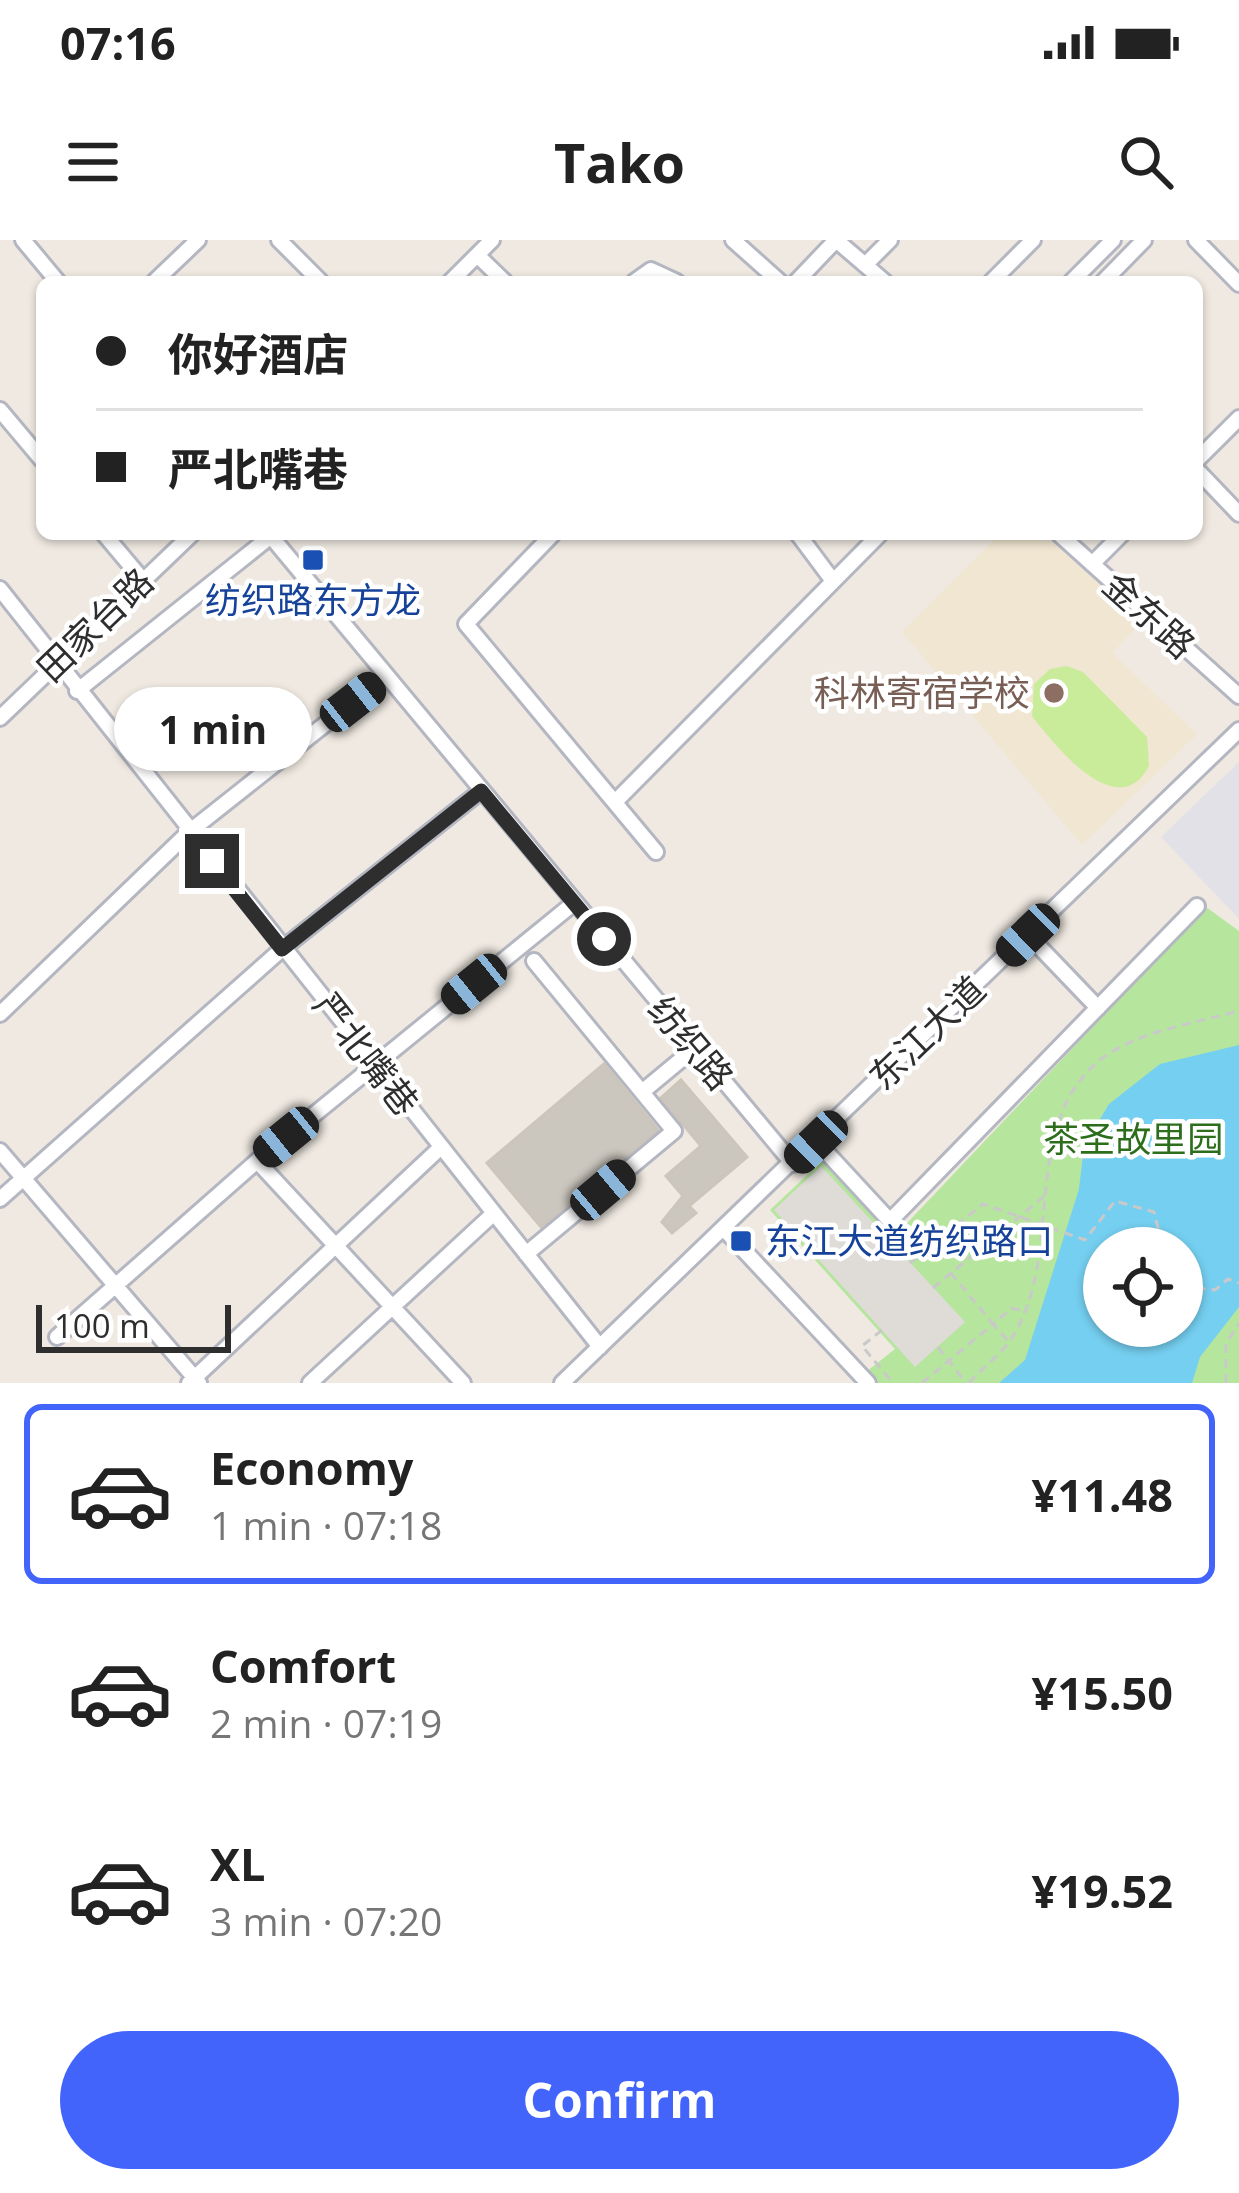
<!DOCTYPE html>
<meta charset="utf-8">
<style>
:root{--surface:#fff;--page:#f6f6f6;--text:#222;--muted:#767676;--line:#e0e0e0;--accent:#4264fb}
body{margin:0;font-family:"Open Sans","Noto Sans SC",sans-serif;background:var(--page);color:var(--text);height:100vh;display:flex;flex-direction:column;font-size:45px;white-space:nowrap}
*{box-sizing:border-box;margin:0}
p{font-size:39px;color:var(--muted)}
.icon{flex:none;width:66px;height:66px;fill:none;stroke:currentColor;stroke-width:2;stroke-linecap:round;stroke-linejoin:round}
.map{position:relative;height:1143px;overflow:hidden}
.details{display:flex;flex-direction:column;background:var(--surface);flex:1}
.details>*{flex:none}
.banner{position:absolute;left:36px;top:36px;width:1167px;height:264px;border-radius:18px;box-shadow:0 3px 9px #0004;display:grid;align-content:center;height:264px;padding:0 60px;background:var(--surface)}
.fabs{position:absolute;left:1083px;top:987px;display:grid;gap:24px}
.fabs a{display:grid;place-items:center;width:120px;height:120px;border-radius:50%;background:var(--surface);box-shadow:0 3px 9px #0004;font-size:60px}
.scale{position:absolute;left:36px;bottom:30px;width:195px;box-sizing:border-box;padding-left:12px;border:6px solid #2e2e2e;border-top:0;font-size:33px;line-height:42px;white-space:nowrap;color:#2e2e2e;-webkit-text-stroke:9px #fff;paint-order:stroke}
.end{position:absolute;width:54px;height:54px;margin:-27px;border:15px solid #2e2e2e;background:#fff;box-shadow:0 0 0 6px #fff}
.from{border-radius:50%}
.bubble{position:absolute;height:84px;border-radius:42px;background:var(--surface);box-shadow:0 3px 9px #0004;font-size:39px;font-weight:700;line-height:84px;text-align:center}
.car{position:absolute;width:36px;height:72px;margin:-36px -18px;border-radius:15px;box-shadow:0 0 9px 3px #0007;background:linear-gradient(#222 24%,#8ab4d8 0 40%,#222 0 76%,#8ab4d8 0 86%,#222 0)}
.banner b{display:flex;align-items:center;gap:42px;height:114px;font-size:45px}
.banner b+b{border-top:3px solid var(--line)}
.banner i{width:30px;height:30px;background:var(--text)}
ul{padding:21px 0 0;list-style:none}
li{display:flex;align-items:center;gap:36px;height:180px;margin:0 24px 18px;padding:0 36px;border:6px solid transparent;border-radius:18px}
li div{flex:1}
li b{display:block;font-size:45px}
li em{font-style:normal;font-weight:700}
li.active{border-color:var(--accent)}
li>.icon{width:108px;height:108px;stroke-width:1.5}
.primary-button{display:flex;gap:24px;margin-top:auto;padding:24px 60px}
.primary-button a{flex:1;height:138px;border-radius:72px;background:var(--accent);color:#fff;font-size:48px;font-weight:700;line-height:138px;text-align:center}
.status{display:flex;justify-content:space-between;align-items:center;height:84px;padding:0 60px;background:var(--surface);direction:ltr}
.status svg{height:33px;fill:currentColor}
header{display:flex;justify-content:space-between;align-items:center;height:156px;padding:0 60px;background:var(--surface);font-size:54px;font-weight:700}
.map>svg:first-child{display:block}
.industrial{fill:#e3e1e8}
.education{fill:#f0e6d1}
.green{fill:#b6e59e;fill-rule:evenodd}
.pitch{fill:#c9ec9a}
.plaza{fill:#dfdcd8}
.water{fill:#75cff0;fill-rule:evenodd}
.building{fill:#cbc7bf;stroke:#cbc5ba;stroke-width:3}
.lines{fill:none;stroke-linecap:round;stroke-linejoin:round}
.minor-casing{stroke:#b4b7c1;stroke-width:20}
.path{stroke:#c9c9c9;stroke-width:3;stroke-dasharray:9 6;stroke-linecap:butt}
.minor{stroke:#fff;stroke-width:14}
.route{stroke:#2e2e2e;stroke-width:15}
.transit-dot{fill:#1a4fb4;stroke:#fff;stroke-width:4.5}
.education-dot{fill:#8d6e63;stroke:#fff;stroke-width:4.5}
.labels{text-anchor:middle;stroke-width:9;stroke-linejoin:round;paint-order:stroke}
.transit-label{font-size:36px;fill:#164399;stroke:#fff}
.street-label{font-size:36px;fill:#2e2e2e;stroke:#fff}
.education-label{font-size:36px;fill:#785e54;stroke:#fff;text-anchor:end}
.park-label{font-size:36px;fill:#2c6e1b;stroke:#fff}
</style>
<div class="status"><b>07:16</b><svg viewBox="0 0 49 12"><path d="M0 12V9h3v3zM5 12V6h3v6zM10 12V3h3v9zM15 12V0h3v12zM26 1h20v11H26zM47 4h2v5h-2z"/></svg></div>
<header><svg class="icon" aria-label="menu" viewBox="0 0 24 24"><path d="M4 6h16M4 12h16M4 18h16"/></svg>Tako<svg class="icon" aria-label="search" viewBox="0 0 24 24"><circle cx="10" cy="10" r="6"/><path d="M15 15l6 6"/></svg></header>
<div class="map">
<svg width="1239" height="1143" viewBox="0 0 1239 1143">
<rect width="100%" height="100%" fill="#efe9e1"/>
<path class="industrial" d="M1239,522V679L1161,597Z"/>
<path class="education" d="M1000,294H1043L1142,382L1112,413L1197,494L1082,605L902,392Z"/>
<path class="green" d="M1206,667L1239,691V1143H876L866,1132L895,1109L770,970L822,921L894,997ZM1104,1008H1182V1086H1104Z"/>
<path class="pitch" d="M1067,426L1083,432L1147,497L1149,526C1118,585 1055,506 1032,476L1034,444L1050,429Z"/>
<path class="plaza" d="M821,926L965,1082L915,1127L774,970Z"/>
<path class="water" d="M1239,805V1067L1200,1117L1192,1143H999L1025,1120L1079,949L1084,906L1109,864L1160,824ZM1104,1008H1182V1086H1104Z"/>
<path class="building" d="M604,824L658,890L541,987L487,923Z
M681,840L747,917L689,966L696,973L672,993L662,982L683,956L666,936L701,906L661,858Z"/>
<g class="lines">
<defs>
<path id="minor" d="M23,0L58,42
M279,0L321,42
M733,0L780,42
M836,0L885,42
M1196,0L1239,44
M477,15L505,42
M865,25L890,0
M154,42L198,0
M450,42L492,0
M634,42L651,30L677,42
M796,42L836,0
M991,42L1033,0
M1071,42L1113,0
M1103,42L1144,0
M0,170L42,220
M1197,220L1239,178
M1197,230L1239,274
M104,294L141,338
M269,294L793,924
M553,294L466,384L656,612
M798,294L833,341
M1059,294L1239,456
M1092,324L1122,294
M0,349L600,1107
M77,451L271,296
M0,478L192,294
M615,562L880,294
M1028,695L1098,768
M0,774L189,592L386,436
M642,852L695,808
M816,901L890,981L1197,666
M0,911L199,1143
M0,959L282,709L481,551
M724,989L868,1143
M526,1014L674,891L534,721
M57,1097L257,921
M189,1143L440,908
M310,1143L493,974
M463,1143L257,921L574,663
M562,1143L1239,490"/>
</defs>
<use href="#minor" class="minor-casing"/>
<path class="path" d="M910,1023L983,964L1085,1000L1115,961L1154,972L1163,1008
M1182,1046L1215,1050L1228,1039L1239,1043
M933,1048L1047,954
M882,1090L862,1106L893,1143
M1007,1100L993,1084L1012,1068L1022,1071
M938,1107L966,1143
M922,1143L993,1084L951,1033
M969,1143C982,1128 1003,1113 1013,1096C1065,1012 1019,885 1100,820C1137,791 1195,783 1239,771
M1226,1143V1103L1239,1084"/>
<use href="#minor" class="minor"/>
</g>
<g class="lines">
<path class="route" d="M212,621L282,709L481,551L604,699"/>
</g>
<g class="transit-dot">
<rect x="301" y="308" width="24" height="24" rx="6"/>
<rect x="729" y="989" width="24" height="24" rx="6"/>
</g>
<circle class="education-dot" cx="1054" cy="453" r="12"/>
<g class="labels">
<g class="transit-label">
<text x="313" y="373">纺织路东方龙</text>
<text x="765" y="1014" text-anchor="start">东江大道纺织路口</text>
</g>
<g class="street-label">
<text transform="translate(1149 375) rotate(42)" y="13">金东路</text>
<text transform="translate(95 385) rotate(-44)" y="13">田家台路</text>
<text transform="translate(927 793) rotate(-44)" y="13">东江大道</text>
<text transform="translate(691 803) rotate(50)" y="13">纺织路</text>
<text transform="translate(366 814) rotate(52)" y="13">严北嘴巷</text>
</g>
<g class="education-label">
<text x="1030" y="466">科林寄宿学校</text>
</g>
<g class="park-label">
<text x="1133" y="912">茶圣故里园</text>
</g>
</g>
</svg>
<div class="fabs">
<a><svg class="icon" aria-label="locate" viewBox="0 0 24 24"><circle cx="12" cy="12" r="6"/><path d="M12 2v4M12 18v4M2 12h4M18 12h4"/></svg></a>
</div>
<div class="scale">100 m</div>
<i class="end from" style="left:604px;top:699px"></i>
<i class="end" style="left:212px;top:621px"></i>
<div class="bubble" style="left:114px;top:447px;width:198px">1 min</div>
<i class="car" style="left:353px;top:462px;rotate:52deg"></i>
<i class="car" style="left:1028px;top:695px;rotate:226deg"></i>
<i class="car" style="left:474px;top:744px;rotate:231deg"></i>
<i class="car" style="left:286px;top:897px;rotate:231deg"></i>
<i class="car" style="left:816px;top:902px;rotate:226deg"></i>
<i class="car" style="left:603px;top:950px;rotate:50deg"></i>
<div class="banner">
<b><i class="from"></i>你好酒店</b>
<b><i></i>严北嘴巷</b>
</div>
</div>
<section class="details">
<ul>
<li class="active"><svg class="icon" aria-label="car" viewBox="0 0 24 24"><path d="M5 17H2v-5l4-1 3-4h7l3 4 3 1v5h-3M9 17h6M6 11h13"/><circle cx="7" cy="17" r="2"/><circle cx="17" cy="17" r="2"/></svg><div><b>Economy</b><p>1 min · 07:18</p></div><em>¥11.48</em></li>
<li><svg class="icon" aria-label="car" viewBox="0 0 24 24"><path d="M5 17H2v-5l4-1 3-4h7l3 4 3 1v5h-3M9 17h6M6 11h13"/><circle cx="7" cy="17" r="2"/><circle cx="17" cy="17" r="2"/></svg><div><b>Comfort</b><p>2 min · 07:19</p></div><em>¥15.50</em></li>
<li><svg class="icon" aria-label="car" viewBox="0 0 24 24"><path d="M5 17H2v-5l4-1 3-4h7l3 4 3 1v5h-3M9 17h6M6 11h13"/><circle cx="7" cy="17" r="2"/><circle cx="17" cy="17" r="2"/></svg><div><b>XL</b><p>3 min · 07:20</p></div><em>¥19.52</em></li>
</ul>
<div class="primary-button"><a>Confirm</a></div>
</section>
